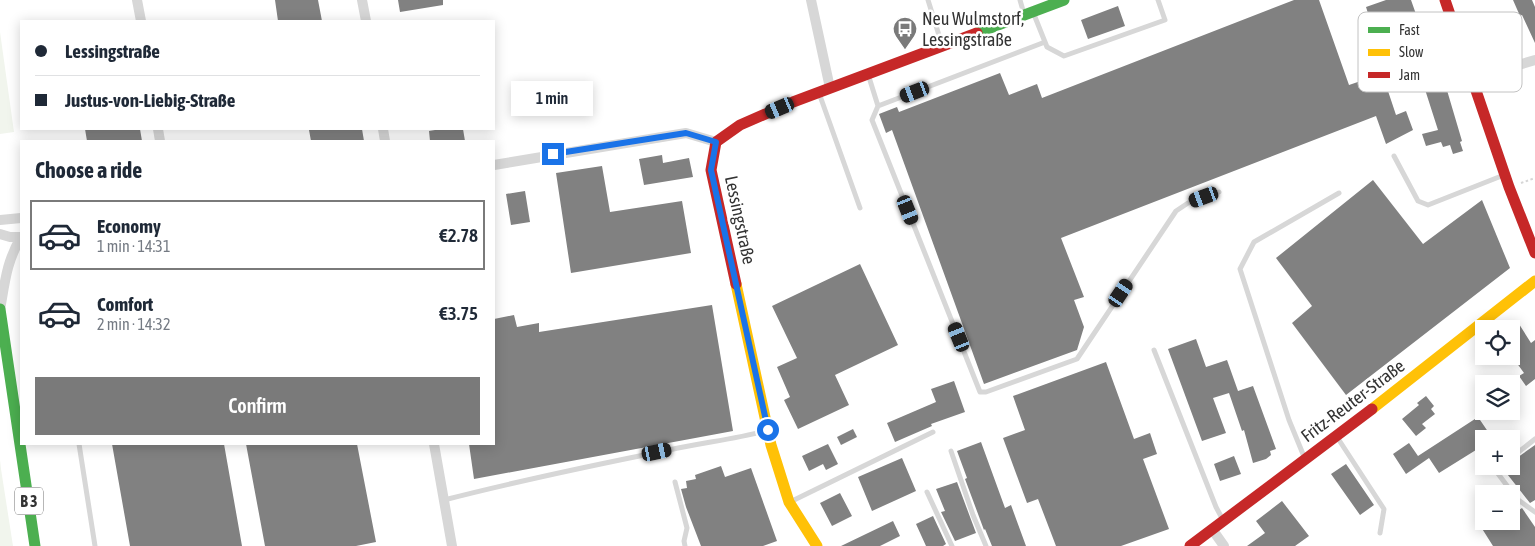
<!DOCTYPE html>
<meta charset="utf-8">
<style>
:root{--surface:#fff;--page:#f6f6f7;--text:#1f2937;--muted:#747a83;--line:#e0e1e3;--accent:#7a7a7a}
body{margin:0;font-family:"Asap Condensed",sans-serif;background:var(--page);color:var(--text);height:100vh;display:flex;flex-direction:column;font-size:19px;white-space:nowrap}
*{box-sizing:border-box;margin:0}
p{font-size:16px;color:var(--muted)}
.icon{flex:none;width:28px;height:28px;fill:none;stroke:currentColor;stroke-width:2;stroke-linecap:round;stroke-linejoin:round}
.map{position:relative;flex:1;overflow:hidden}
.panel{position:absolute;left:20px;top:140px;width:475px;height:305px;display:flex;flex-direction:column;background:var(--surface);border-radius:0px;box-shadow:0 2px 12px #0003}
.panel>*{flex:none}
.guide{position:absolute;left:20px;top:20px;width:475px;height:110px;border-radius:0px;box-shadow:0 2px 12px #0003;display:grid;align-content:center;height:110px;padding:0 15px;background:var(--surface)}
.controls{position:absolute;left:1475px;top:320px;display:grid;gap:10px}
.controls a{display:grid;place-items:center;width:45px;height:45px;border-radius:0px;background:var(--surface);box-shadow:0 2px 12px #0003;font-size:25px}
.end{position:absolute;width:22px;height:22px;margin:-11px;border:6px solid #1a73e8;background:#fff;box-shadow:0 0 0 2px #fff}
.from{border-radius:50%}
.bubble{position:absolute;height:35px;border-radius:0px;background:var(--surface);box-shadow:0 2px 12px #0003;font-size:16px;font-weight:600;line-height:35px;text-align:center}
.car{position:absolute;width:15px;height:30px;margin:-15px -8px;border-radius:6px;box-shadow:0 0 4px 1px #0007;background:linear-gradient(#222 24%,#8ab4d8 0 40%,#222 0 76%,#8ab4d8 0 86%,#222 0)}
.guide b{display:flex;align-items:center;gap:18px;height:48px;font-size:19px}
.guide b+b{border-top:1px solid var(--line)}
.guide i{width:12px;height:12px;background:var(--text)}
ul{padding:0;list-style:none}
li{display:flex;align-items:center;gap:15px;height:70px;margin:0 10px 8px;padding:0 5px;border:2px solid transparent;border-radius:0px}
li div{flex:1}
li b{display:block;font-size:19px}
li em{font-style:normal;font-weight:600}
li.on{border-color:var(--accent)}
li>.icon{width:45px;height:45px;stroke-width:1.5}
h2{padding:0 15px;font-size:22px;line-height:60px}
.cta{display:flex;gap:10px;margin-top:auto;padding:10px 15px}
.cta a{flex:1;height:58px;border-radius:0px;background:var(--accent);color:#fff;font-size:20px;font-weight:600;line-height:58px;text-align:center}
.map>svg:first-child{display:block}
.green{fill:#f1f5ed}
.building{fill:#818181}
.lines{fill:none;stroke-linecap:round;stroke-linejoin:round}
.path{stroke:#d6d6d6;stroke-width:2;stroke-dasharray:2.5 2.5;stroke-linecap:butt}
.lane{stroke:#d7d7d7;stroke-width:5}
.street{stroke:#d7d7d7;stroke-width:10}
.fast{stroke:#4caf50;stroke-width:11}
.slow{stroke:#ffc107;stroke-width:11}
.jam{stroke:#c62828;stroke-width:11}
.route{stroke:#1a73e8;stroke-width:6}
.labels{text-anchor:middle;stroke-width:5;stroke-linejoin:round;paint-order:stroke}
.shield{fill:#fff;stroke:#707070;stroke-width:1}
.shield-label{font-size:16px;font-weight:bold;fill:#333}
.poi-label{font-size:18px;fill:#333;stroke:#fff;text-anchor:start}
.street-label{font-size:18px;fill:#333;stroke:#fff}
.key{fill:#fff;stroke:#c2c2c2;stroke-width:1}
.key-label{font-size:14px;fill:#333}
</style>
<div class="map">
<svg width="1535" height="546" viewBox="0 0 1535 546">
<rect width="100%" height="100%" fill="#fff"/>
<path class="green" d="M0,32L14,132L0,134Z
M0,460L1,469L13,546H0Z"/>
<path class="building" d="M275,0H318L322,21H278Z
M398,0H443V5L400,12Z
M1294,0H1319L1349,85L1390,71L1387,62L1398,58L1405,78L1386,85L1396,115L1406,111L1413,130L1386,144L1376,116L1061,238L1084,297L1074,300L1084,327L1077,350L984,384L892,130L886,133L879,114L897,107L899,112L1000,73L1009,95L1037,84L1042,98Z
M1386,0H1411L1417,17L1403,22L1413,53L1394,59L1384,28L1374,32L1366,7Z
M1513,0H1532L1535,7V43L1522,15L1520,16Z
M1118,6L1125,26L1088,39L1081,20Z
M1441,70L1462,141L1460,142L1463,151L1453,154L1450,145L1443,147L1441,142L1426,146L1422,134L1438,130L1421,77Z
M85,129H140L142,141H87Z
M314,129H362L364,141H311L309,130Z
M441,129H463L465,141H430L429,131Z
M662,155L663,163L689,158L693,177L644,185L639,159Z
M602,166L610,212L682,201L691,253L571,273L556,173Z
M1373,180L1423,244L1482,200L1510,268L1346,395L1292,323L1312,306L1276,258Z
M525,191L530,222L511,225L506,194Z
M860,264L898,345L835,375L849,405L798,429L784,400L790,397L777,367L797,358L772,306Z
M712,305L733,431L474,479L469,444H494V319L514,315L517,327L539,323V332Z
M1519,324L1531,343L1535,340V379L1526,386L1519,376L1524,373L1511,355V329Z
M1196,339L1206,367L1227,360L1238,391L1253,386L1276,449L1270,451L1271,455L1266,459L1253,463L1244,430L1242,431L1229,393L1213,398L1226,433L1202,441L1168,349Z
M1106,362L1134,439L1150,433L1157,454L1143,459L1169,529L1121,546H1056L1038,499L1027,503L1003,438L1025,430L1013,396Z
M954,381L965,412L931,424L932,426L895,442L887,423L936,402L931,389Z
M1426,396L1434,406L1431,409L1435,414L1422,424L1426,428L1416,436L1402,419L1419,405L1417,403Z
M1478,417L1493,439H1484V445L1439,473L1429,458L1406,474L1393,454L1409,443L1418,456Z
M853,429L857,437L841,445L837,437Z
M981,442L1005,508L1011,505L1026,546H992L985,529L984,530L965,479L967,478L957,451Z
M112,444H224L242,546H130Z
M246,444H357L376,542L356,546H265Z
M828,444L838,464L826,470L823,464L809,471L802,456Z
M1535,445V500L1530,503L1504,470L1506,466H1511V462Z
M1234,456L1241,474L1220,481L1214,464Z
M902,458L916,491L872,511L858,477Z
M1346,464L1374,505L1360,515L1331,474Z
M721,466L725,477L751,468L777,541L763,546H701L686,507L681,489L687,488L686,481L696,479L695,475Z
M957,482L976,533L955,541L941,512L945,511L936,489Z
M840,493L852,516L832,526L820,503Z
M1282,501L1309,536L1295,546H1247L1265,533L1256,521Z
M1522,508L1535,527V546H1493L1481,527L1488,521H1511V515Z
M933,516L946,544L943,546H926L916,524Z
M893,521L900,536L880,546H841Z"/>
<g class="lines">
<path class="path" d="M1521,183L1535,178"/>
<path class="lane" d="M928,0L942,45
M1020,0L1024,14
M1033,12L1047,47L1064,56L1165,20L1158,0
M868,74L878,106L872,120L980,392H986L1077,359L1176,211L1188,203L1219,192
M819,93L860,208
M878,106L1045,42
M1394,156L1418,201L1428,205L1504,175
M1154,350L1216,507L1223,520
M1337,437L1384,509L1380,533
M79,444L95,546
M951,451L973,515L986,546
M1511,458L1535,439
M1305,459L1289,420L1240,269L1254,242L1339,193
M1502,466L1496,471L1517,499L1535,512
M675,482L687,528L684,541L685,546
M927,492L952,546
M444,500C518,481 594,465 669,450C701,443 734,439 766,431
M790,502L933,432"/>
<path class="street" d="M137,0L141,21
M362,0L366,21
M811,0L830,88
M1472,79L1535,60
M158,129L160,141
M383,129L385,141
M494,165L686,133L716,142
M0,220L21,218
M0,234L10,237H21
M0,310C5,282 6,263 21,237
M434,444L452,546
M1212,529L1224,546"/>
<path class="fast" d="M977,33L1064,0
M0,309L35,546"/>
<path class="slow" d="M736,284L771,445L789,502L817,546
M1372,409L1535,281"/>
<path class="jam" d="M1445,0L1509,187L1535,253
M736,284L711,170L716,142L740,125L793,102L977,33
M1190,546L1372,409"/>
</g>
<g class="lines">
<path class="route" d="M553,154L686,133L716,142L711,170L768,430"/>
</g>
<defs>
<symbol id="bus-pin" viewBox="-11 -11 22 30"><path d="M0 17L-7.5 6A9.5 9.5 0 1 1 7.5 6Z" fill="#7a7a7a" stroke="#fff"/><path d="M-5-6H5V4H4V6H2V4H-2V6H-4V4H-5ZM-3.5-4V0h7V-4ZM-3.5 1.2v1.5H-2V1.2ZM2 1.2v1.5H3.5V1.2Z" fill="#fff"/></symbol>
</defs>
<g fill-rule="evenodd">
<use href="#bus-pin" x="891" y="15" width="28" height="38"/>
</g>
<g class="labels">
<rect class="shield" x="15" y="487.5" width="28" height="27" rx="4"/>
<g class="shield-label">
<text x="29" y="507">B 3</text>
</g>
<g class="poi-label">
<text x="922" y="25">Neu Wulmstorf,<tspan x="922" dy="21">Lessingstraße</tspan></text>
</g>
<g class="street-label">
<text transform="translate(740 220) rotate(78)" y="6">Lessingstraße</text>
<text transform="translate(1353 401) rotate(-37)" y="6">Fritz-Reuter-Straße</text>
</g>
</g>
<rect x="1358" y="12" width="164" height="80" rx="8" class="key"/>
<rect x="1368" y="27" width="22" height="6" fill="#4caf50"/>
<rect x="1368" y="49" width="22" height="7" fill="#ffc107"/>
<rect x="1368" y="72" width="22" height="6" fill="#c62828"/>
<g class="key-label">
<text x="1399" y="35">Fast</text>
<text x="1399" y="57">Slow</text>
<text x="1399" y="80">Jam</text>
</g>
</svg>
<div class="controls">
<a><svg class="icon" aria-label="locate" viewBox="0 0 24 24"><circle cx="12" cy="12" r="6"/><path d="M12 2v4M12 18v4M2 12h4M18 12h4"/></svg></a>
<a><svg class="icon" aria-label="layers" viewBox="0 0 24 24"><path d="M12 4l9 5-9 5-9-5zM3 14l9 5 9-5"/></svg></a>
<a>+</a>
<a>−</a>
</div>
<i class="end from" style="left:768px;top:430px"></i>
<i class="end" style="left:553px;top:154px"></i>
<div class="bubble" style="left:511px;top:81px;width:82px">1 min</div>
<i class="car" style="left:915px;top:92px;rotate:249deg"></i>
<i class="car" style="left:780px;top:108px;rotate:247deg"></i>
<i class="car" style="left:1204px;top:197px;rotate:250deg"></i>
<i class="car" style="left:908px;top:210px;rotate:158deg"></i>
<i class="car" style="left:1121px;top:293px;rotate:34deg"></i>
<i class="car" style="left:959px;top:337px;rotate:338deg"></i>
<i class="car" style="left:657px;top:452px;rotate:78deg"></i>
<div class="guide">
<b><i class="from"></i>Lessingstraße</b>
<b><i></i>Justus-von-Liebig-Straße</b>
</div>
<section class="panel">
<h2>Choose a ride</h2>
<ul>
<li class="on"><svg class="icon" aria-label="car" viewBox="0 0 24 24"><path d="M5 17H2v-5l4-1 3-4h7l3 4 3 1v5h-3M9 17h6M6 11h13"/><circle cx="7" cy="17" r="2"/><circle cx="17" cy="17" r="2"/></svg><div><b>Economy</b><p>1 min · 14:31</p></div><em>€2.78</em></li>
<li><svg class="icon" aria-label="car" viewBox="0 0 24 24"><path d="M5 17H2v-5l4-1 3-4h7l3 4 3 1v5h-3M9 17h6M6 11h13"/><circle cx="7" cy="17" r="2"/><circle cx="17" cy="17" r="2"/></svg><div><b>Comfort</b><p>2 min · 14:32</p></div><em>€3.75</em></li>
</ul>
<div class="cta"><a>Confirm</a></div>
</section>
</div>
